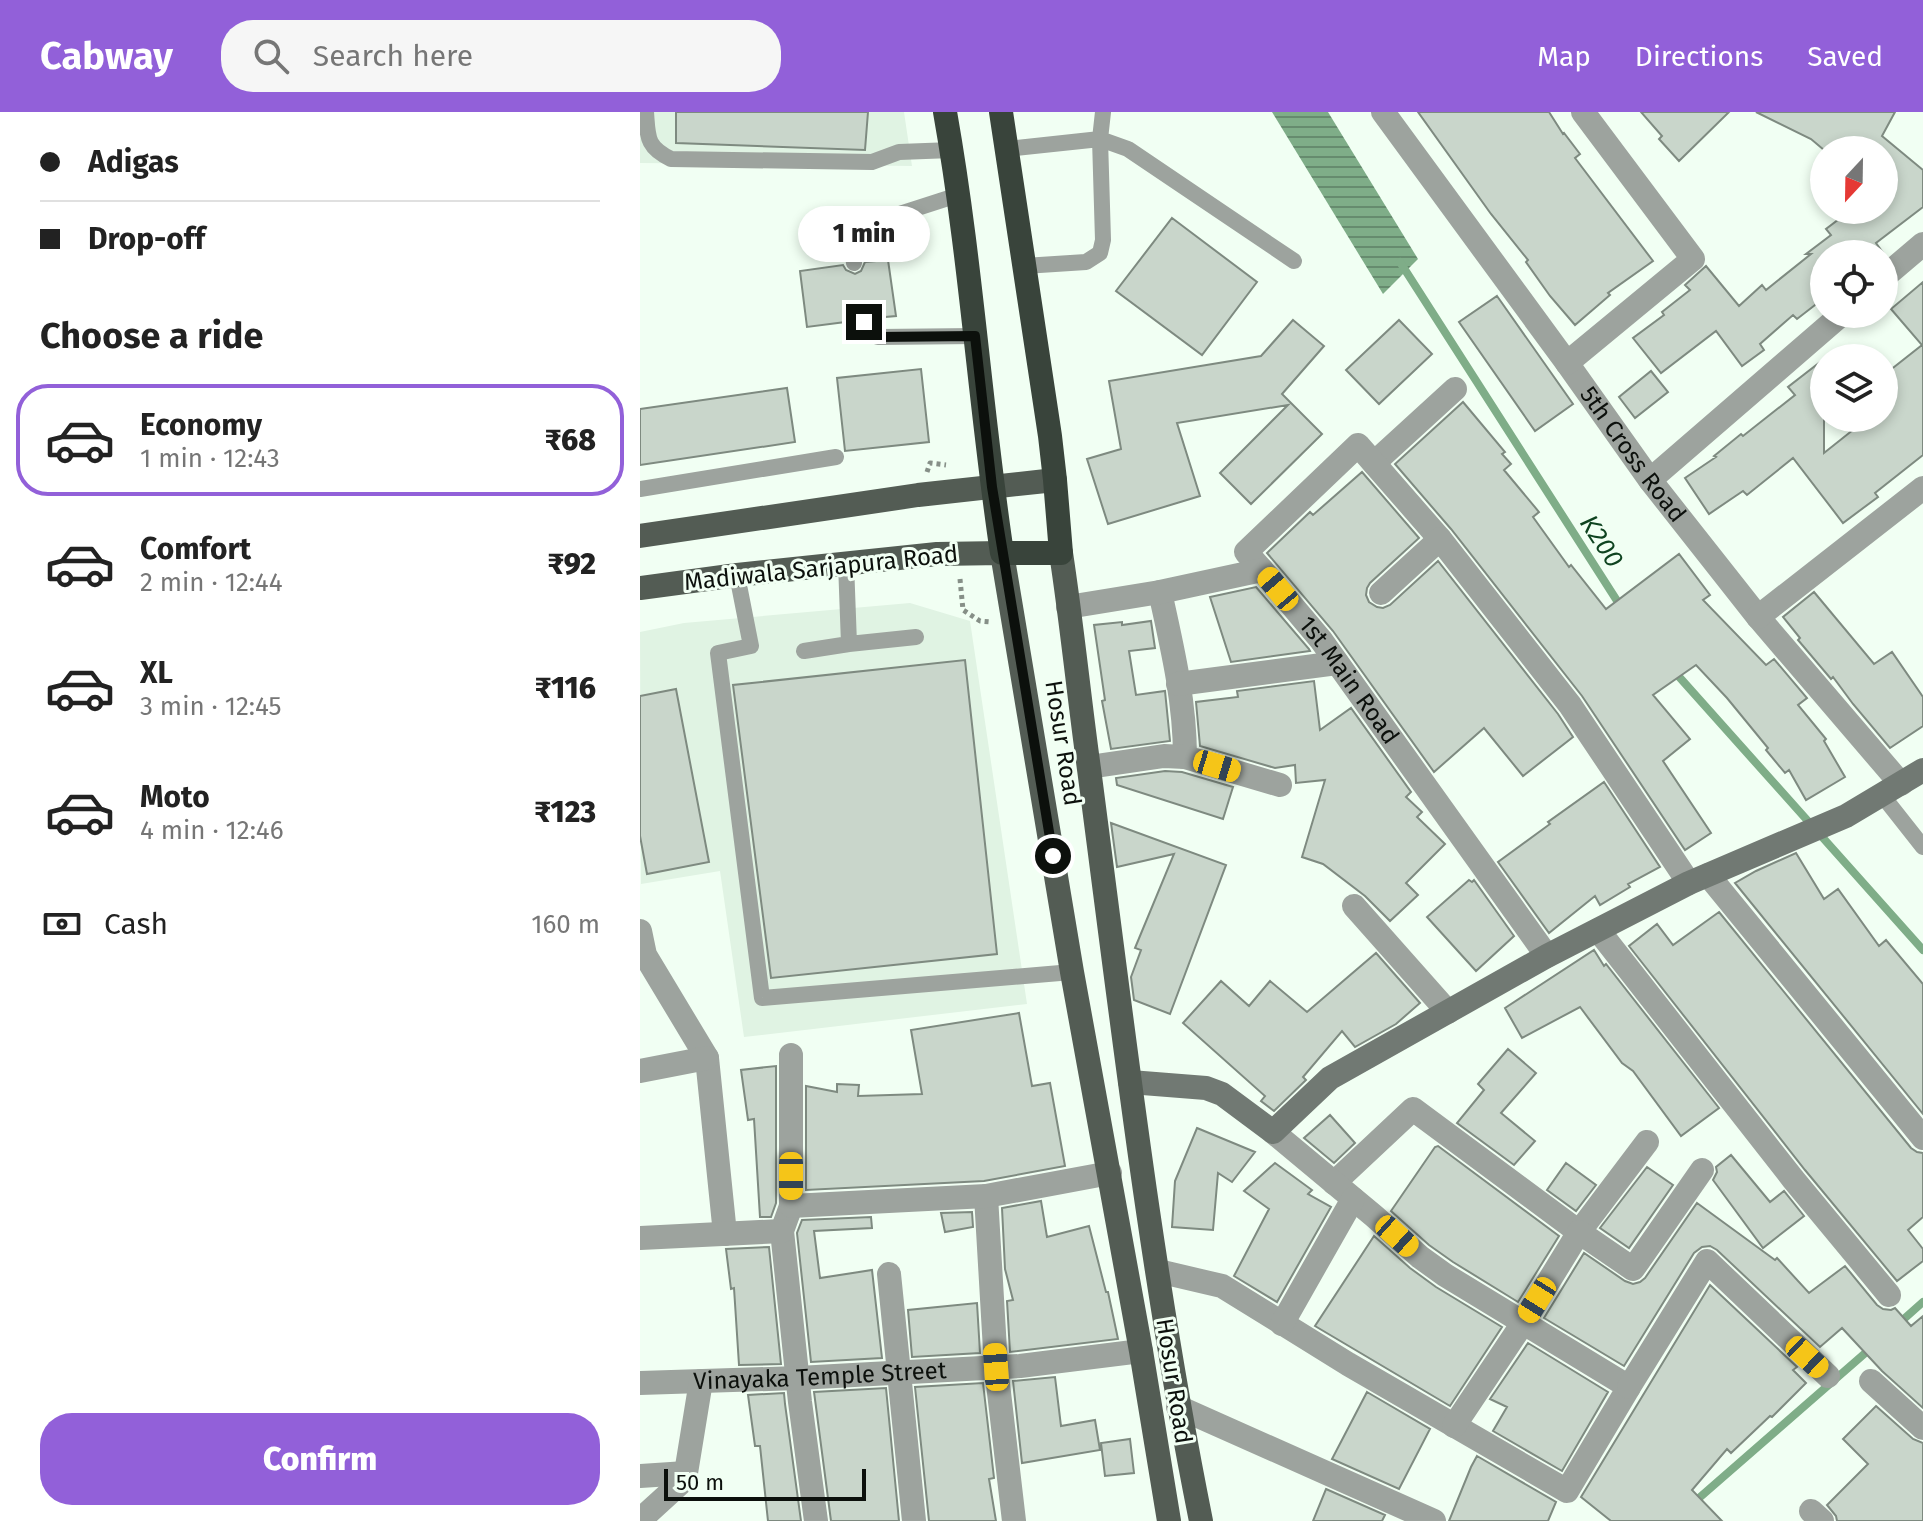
<!DOCTYPE html>
<meta charset="utf-8">
<style>
:root{--surface:#fff;--page:#f6f6f6;--text:#222;--muted:#767676;--line:#e0e0e0;--accent:#9260d9}
body{margin:0;font-family:"Fira Sans",sans-serif;background:var(--page);color:var(--text);height:100vh;display:flex;flex-direction:column;font-size:30px;white-space:nowrap}
*{box-sizing:border-box;margin:0}
p{font-size:26px;color:var(--muted)}
.icon{flex:none;width:44px;height:44px;fill:none;stroke:currentColor;stroke-width:2;stroke-linecap:round;stroke-linejoin:round}
.map{position:relative;flex:1;overflow:hidden}
.panel{display:flex;flex-direction:column;background:var(--surface);width:640px}
.panel>*{flex:none}
.top-card{display:grid;align-content:center;height:176px;padding:0 40px;background:var(--surface)}
.needle{width:52px;rotate:202deg}
.fabs{position:absolute;left:1170px;top:24px;display:grid;gap:16px}
.fabs a{display:grid;place-items:center;width:88px;height:88px;border-radius:50%;background:var(--surface);box-shadow:0 4px 12px #0003;font-size:40px}
.scale{position:absolute;left:24px;bottom:20px;width:202px;box-sizing:border-box;padding-left:8px;border:4px solid #0c100c;border-top:0;font-size:22px;line-height:28px;white-space:nowrap;color:#0c100c;-webkit-text-stroke:6px #f1fff3;paint-order:stroke}
.end{position:absolute;width:36px;height:36px;margin:-18px;border:10px solid #0c100c;background:#fff;box-shadow:0 0 0 4px #fff}
.from{border-radius:50%}
.bubble{position:absolute;height:56px;border-radius:28px;background:var(--surface);box-shadow:0 4px 12px #0003;font-size:26px;font-weight:800;line-height:56px;text-align:center}
.car{position:absolute;width:24px;height:48px;margin:-24px -12px;border-radius:10px;box-shadow:0 0 6px 2px #0007;background:linear-gradient(#f5c518 24%,#345 0 40%,#f5c518 0 76%,#345 0 86%,#f5c518 0)}
.top-card b{display:flex;align-items:center;gap:28px;height:76px;font-size:30px}
.top-card b+b{border-top:2px solid var(--line)}
.top-card i{width:20px;height:20px;background:var(--text)}
ul{padding:0;list-style:none}
li{display:flex;align-items:center;gap:24px;height:112px;margin:0 16px 12px;padding:0 24px;border:4px solid transparent;border-radius:32px}
li div{flex:1}
li b{display:block;font-size:30px}
li em{font-style:normal;font-weight:800}
li.on{border-color:var(--accent)}
li>.icon{width:72px;height:72px;stroke-width:1.5}
h2{padding:0 40px;font-size:36px;line-height:96px}
.pay{display:flex;align-items:center;gap:20px;height:88px;padding:0 40px;font-size:30px}
.pay p{margin-inline-start:auto}
.cta{display:flex;gap:16px;margin-top:auto;padding:16px 40px}
.cta a{flex:1;height:92px;border-radius:32px;background:var(--accent);color:#fff;font-size:32px;font-weight:800;line-height:92px;text-align:center}
header{display:flex;align-items:center;gap:48px;box-sizing:border-box;height:112px;padding:0 40px;background:var(--accent);color:#fff}
header strong{font-size:38px}
nav{display:flex;gap:44px;margin-inline-start:auto;font-size:28px}
.search{width:560px;height:72px;background:var(--page);display:flex;align-items:center;gap:20px;box-sizing:border-box;padding:0 28px;border-radius:32px;color:var(--muted);font-size:30px}
main{display:flex;flex:1;min-height:0}
.map>svg:first-child{display:block}
.built{fill:#e0f3e3}
.water{fill:url(#water-rules)}
.lines{fill:none;stroke-linecap:round;stroke-linejoin:round}
.stream{stroke:#7fad88;stroke-width:8}
.building{fill:#c9d6cb;stroke:#7e8a80;stroke-width:2}
.path{stroke:#868f87;stroke-width:5;stroke-dasharray:4 4;stroke-linecap:butt}
.lane{stroke:#9da39e;stroke-width:16}
.street{stroke:#9da39e;stroke-width:24}
.secondary{stroke:#717973;stroke-width:24}
.primary{stroke:#535c54;stroke-width:24}
.highway{stroke:#39443b;stroke-width:24}
.route{stroke:#0c100c;stroke-width:10}
.labels{text-anchor:middle;stroke-width:6;stroke-linejoin:round;paint-order:stroke}
.street-label{font-size:24px;fill:#0c100c;stroke:#f1fff3}
.water-label{font-size:26px;font-style:italic;fill:#0e431f;stroke:#f1fff3}
</style>
<header>
<strong>Cabway</strong>
<div class="search"><svg class="icon" aria-label="search" viewBox="0 0 24 24"><circle cx="10" cy="10" r="6"/><path d="M15 15l6 6"/></svg>Search here</div>
<nav><a>Map</a><a>Directions</a><a>Saved</a></nav>
</header>
<main>
<section class="panel">
<div class="top-card">
<b><i class="from"></i>Adigas</b>
<b><i></i>Drop-off</b>
</div>
<h2>Choose a ride</h2>
<ul>
<li class="on"><svg class="icon" aria-label="car" viewBox="0 0 24 24"><path d="M5 17H2v-5l4-1 3-4h7l3 4 3 1v5h-3M9 17h6M6 11h13"/><circle cx="7" cy="17" r="2"/><circle cx="17" cy="17" r="2"/></svg><div><b>Economy</b><p>1 min · 12:43</p></div><em>₹68</em></li>
<li><svg class="icon" aria-label="car" viewBox="0 0 24 24"><path d="M5 17H2v-5l4-1 3-4h7l3 4 3 1v5h-3M9 17h6M6 11h13"/><circle cx="7" cy="17" r="2"/><circle cx="17" cy="17" r="2"/></svg><div><b>Comfort</b><p>2 min · 12:44</p></div><em>₹92</em></li>
<li><svg class="icon" aria-label="car" viewBox="0 0 24 24"><path d="M5 17H2v-5l4-1 3-4h7l3 4 3 1v5h-3M9 17h6M6 11h13"/><circle cx="7" cy="17" r="2"/><circle cx="17" cy="17" r="2"/></svg><div><b>XL</b><p>3 min · 12:45</p></div><em>₹116</em></li>
<li><svg class="icon" aria-label="car" viewBox="0 0 24 24"><path d="M5 17H2v-5l4-1 3-4h7l3 4 3 1v5h-3M9 17h6M6 11h13"/><circle cx="7" cy="17" r="2"/><circle cx="17" cy="17" r="2"/></svg><div><b>Moto</b><p>4 min · 12:46</p></div><em>₹123</em></li>
</ul>
<div class="pay"><svg class="icon" aria-label="cash" viewBox="0 0 24 24"><path d="M3 7h18v10H3z"/><circle cx="12" cy="12" r="2"/></svg>Cash<p>160 m</p></div>
<div class="cta"><a>Confirm</a></div>
</section>
<div class="map">
<svg width="1283" height="1409" viewBox="0 0 1283 1409">
<defs>
<pattern id="water-rules" width="6" height="5" patternUnits="userSpaceOnUse" patternTransform="scale(2)"><rect width="6" height="5" fill="#7fad88"/><path d="M0 2.5h6" fill="none" stroke="#668b6e"/></pattern>
</defs>
<rect width="100%" height="100%" fill="#f1fff3"/>
<path class="built" d="M0,0H264L272,54L0,51Z
M270,491L330,509L387,892L104,925L80,759L1,772L0,520L44,511Z"/>
<path class="water" d="M632,0H688L778,147L743,182Z"/>
<g class="lines">
<path class="stream" d="M760,150L981,495
M1033,558L1283,838
M1256,1214L1283,1190
M1051,1393L1231,1236"/>
</g>
<path class="building" d="M36,0H228L225,38L36,31Z
M778,0H909L923,22L924,21L940,42L935,46L1013,149L968,181L970,183L935,213L910,184L886,150L888,148L851,102Z
M1001,0H1089L1039,49L1019,27L1022,24Z
M1116,0H1255L1242,24L1283,58V95L1236,131L1244,142H1184V186L1157,207L1153,203L1120,232L1124,238L1102,254L1076,219L1021,261L993,226L1024,203L1022,200L1050,178L1045,173L1066,154L1099,194L1122,173L1126,178L1171,142H1166L1191,123L1186,117L1211,98H1244V38H1184L1171,27Z
M532,106L617,170L562,243L476,179Z
M248,148L256,204L234,206L230,201L225,199L216,203L213,209L167,215L160,159L203,153L206,158L215,162L221,159L225,150Z
M1283,170V343L1235,381L1238,385L1203,411L1153,346L1107,383L1103,379L1069,402L1045,366L1076,345L1074,344L1101,322L1103,324L1155,283L1148,275L1184,247V341L1228,306H1244V263L1282,233L1251,197Z
M857,184L933,292L895,319L819,210Z
M653,208L684,234L642,282L682,322L611,392L580,361L648,293L537,311L560,384L468,412L447,347L481,337L469,269L621,244Z
M759,208L792,242L739,292L706,258Z
M281,257L289,330L205,339L197,266Z
M1011,259L1028,280L995,306L979,285Z
M147,276L155,330L0,353V297Z
M823,290L865,340L862,342L871,352L864,358L899,400L893,405L929,455L931,453L966,497L1039,442L1070,483L1063,488L1126,553L1134,547L1167,586L1158,593L1186,627L1184,629L1205,665L1166,688L1149,658L1145,661L1126,638L1128,636L1087,586L1056,553L1013,583L1050,627L1023,649L1071,721L1045,738L942,584L811,417L755,352Z
M722,360L779,426L730,471L727,476L726,483L729,490L737,495L743,496L750,493L798,449L918,602L933,625L883,664L844,616L794,660L693,519L627,441L670,400L673,403Z
M616,475L669,537L670,539L591,550L570,485Z
M1174,480L1234,552L1252,540L1283,585V614L1250,636L1213,592L1193,565L1191,567L1158,528L1160,526L1143,505Z
M511,509L515,536L489,539L496,583L525,579L530,629L471,637L462,589L465,588L454,513L482,510V513Z
M325,548L357,842L131,866L93,573Z
M674,569L680,618L711,596L771,680L766,685L782,700L777,705L805,732L766,771L778,783L750,809L725,784L683,752L662,745L685,668L656,671L655,653L635,656L560,634L556,590L598,585L597,579Z
M36,577L69,750L7,762L0,724V584Z
M525,659L542,660L593,675L583,707L477,673L476,666Z
M964,670L1020,755L988,772L990,775L960,793L955,784L909,821L858,750L910,712L908,710Z
M471,711L586,753L530,902L494,888L491,865L501,838L495,836L534,742L477,755Z
M1156,741L1184,787L1198,777L1239,834L1246,828L1283,872V1002L1095,771L1116,759Z
M829,768L832,770L834,768L874,824L836,859L787,805Z
M1079,800L1271,1036L1277,1040L1283,1041V1105L1268,1118L1283,1137V1149L1257,1169L1165,1058L989,834L1017,812L1033,833Z
M954,838L964,854L966,852L1079,996L1041,1024L993,959L982,951L940,895L882,926L865,896Z
M736,841L780,891L756,912L715,935L702,919L663,965L666,968L634,999L621,989L625,984L543,911L581,869L609,894L630,869L667,900Z
M379,901L392,974L410,971L425,1054L344,1069L166,1078V974L197,980V972L219,973L218,984L282,982L271,918Z
M868,937L896,961L861,1001L895,1029L874,1053L817,1011L844,978L838,972Z
M136,954V1091L131,1105H120L114,1007L108,1008L101,958Z
M690,1003L715,1031L694,1051L664,1026Z
M557,1016L615,1040L592,1070L578,1061L573,1118L532,1115L535,1069Z
M798,1034L919,1124L878,1190L813,1150L789,1133L751,1099L795,1035Z
M1091,1043L1130,1090L1144,1079L1164,1104L1123,1136L1073,1068L1077,1060L1076,1055Z
M635,1051L672,1078L668,1082L691,1095L637,1190L594,1164L629,1097L604,1079Z
M926,1051L956,1073L936,1099L907,1078Z
M1007,1055L1033,1073L989,1136L960,1116Z
M401,1089L407,1125L449,1114L466,1180H468L478,1227L370,1240L367,1189L373,1188L365,1157L362,1096Z
M1057,1091L1135,1148L1137,1146L1169,1181L1205,1154L1237,1193L1243,1197L1251,1198L1255,1196L1271,1214L1283,1204V1296L1242,1259L1202,1216L1180,1235L1077,1138L1070,1134L1062,1135L1054,1141L984,1254L904,1206L944,1141L985,1169L993,1172L1000,1170L1005,1166Z
M332,1100L333,1115L305,1120L301,1101Z
M231,1105L232,1116L174,1119L180,1166L232,1158L242,1246L171,1250L157,1121L162,1108Z
M734,1124L770,1156L796,1175L862,1215L810,1294L675,1214Z
M129,1135L141,1252L99,1253L94,1176L91,1177L86,1137Z
M1070,1173L1157,1255L1153,1258L1166,1271L1132,1305L1130,1304L1091,1341L1087,1337L1052,1378L1082,1409H971L941,1385Z
M337,1191L340,1241L272,1245L268,1198Z
M888,1231L968,1280L922,1359L853,1319L867,1295L850,1287Z
M415,1265L421,1314L455,1308L460,1338L382,1351L373,1269Z
M343,1271L354,1366L349,1367L356,1409H289L275,1275Z
M246,1276L259,1409H191L174,1280Z
M727,1280L790,1317L759,1377L692,1347Z
M144,1281L145,1292L161,1409H128L120,1334H115L108,1283Z
M1236,1294L1273,1327L1283,1331V1409H1197L1196,1404L1187,1393L1228,1352L1203,1327Z
M490,1327L494,1361L465,1364L461,1331Z
M837,1344L916,1390L908,1409H809L831,1355Z
M686,1377L745,1403L742,1409H673Z"/>
<g class="lines">
<path class="path" d="M287,360L290,351L306,353
M320,467L323,498L340,509L351,510"/>
<path class="lane" d="M6,0C8,25 6,35 31,47L232,50L259,40L312,38
M367,37L460,27L488,37L654,149
M214,151C211,134 213,125 225,113L318,83
M384,154L446,150L460,141L463,128L460,27L463,0
M224,210L229,222L238,225L335,224
M0,377L196,345
M97,463L111,534L78,541L122,886L432,860
M209,532L276,525
M164,539L209,532L206,451
M1242,683L1283,735"/>
<g class="street">
<path id="s1" d="M743,0L927,251L1010,368L1118,505L1261,672"/>
<path d="M1244,165L1283,132"/>
<path d="M927,251L1053,147L943,0"/>
<path d="M734,351L815,277"/>
<path d="M1010,368L1202,202"/>
<path d="M622,458L606,440L718,333L800,427"/>
<path d="M520,480C532,534 545,589 545,645"/>
<path d="M741,481L800,427L930,593L1049,771"/>
<path id="s2" d="M428,495L520,480L622,458L681,528L907,844"/>
<path d="M1118,505L1283,376"/>
<path d="M538,572L697,551"/>
<path d="M449,655L524,644L545,645L640,673"/>
<path d="M1068,763L1283,1026"/>
<path d="M714,794L808,900"/>
<path d="M958,818L1153,1067L1249,1183"/>
<path d="M0,819L5,843L67,946L85,1122"/>
<path d="M151,943V1094L142,1119L160,1290L176,1409"/>
<path d="M0,959L67,946"/>
<path d="M694,1071L773,997L939,1120L1007,1030"/>
<path d="M346,1084L356,1255L374,1409"/>
<path d="M151,1094L346,1084L470,1061"/>
<path d="M0,1126L142,1119"/>
<path d="M518,1159L582,1174L708,1252L927,1379L989,1275L805,1163L780,1145L734,1104L633,1020"/>
<path d="M249,1162L274,1409"/>
<path d="M642,1212L713,1087"/>
<path d="M1231,1269L1283,1316"/>
<path id="s3" d="M0,1271L158,1266L380,1254L501,1239"/>
<path d="M989,1275L1067,1149L1188,1264"/>
<path d="M538,1295L794,1409"/>
<path d="M814,1314L883,1211L939,1120L993,1157L1062,1058"/>
<path d="M0,1364L46,1361"/>
<path d="M1171,1399L1182,1409"/>
<path d="M0,1408L45,1367L61,1269"/>
</g>
<path class="secondary" d="M490,970L566,976L582,982L633,1020L690,966L907,844L1049,771L1206,704L1283,658"/>
<path class="primary" d="M0,424L278,383L415,368
M421,441C432,513 439,585 449,657C482,908 511,1161 561,1409
M0,476L97,463L297,442L362,441L432,860L501,1239L529,1409"/>
<path class="highway" d="M305,0C331,146 340,295 362,441H421L415,368L410,324L361,0"/>
</g>
<g class="lines">
<path class="route" d="M224,210L229,222L238,225L335,224L352,375L413,744"/>
</g>
<g class="labels">
<g class="street-label">
<text dy="8" stroke="none"><textPath href="#s1" startOffset="424">5th Cross Road</textPath></text>
<text transform="translate(181 456) rotate(-6)" y="8">Madiwala Sarjapura Road</text>
<text dy="8" stroke="none"><textPath href="#s2" startOffset="338">1st Main Road</textPath></text>
<text transform="translate(423 631) rotate(81)" y="8">Hosur Road</text>
<text dy="8" stroke="none"><textPath href="#s3" startOffset="180">Vinayaka Temple Street</textPath></text>
<text transform="translate(534 1269) rotate(81)" y="8">Hosur Road</text>
</g>
<g class="water-label">
<text transform="translate(962 429) rotate(57)" y="9">K200</text>
</g>
</g>
</svg>
<div class="fabs">
<a><svg class="needle" viewBox="-14 -14 28 28"><path d="M0-13l5 13h-10z" fill="#e53935"/><path d="M0 13l5-13h-10z" fill="#767676"/></svg></a>
<a><svg class="icon" aria-label="locate" viewBox="0 0 24 24"><circle cx="12" cy="12" r="6"/><path d="M12 2v4M12 18v4M2 12h4M18 12h4"/></svg></a>
<a><svg class="icon" aria-label="layers" viewBox="0 0 24 24"><path d="M12 4l9 5-9 5-9-5zM3 14l9 5 9-5"/></svg></a>
</div>
<div class="scale">50 m</div>
<i class="end from" style="left:413px;top:744px"></i>
<i class="end" style="left:224px;top:210px"></i>
<div class="bubble" style="left:158px;top:94px;width:132px">1 min</div>
<i class="car" style="left:638px;top:477px;rotate:320deg"></i>
<i class="car" style="left:577px;top:654px;rotate:107deg"></i>
<i class="car" style="left:151px;top:1064px;rotate:180deg"></i>
<i class="car" style="left:757px;top:1124px;rotate:132deg"></i>
<i class="car" style="left:897px;top:1188px;rotate:212deg"></i>
<i class="car" style="left:1167px;top:1245px;rotate:133deg"></i>
<i class="car" style="left:356px;top:1255px;rotate:356deg"></i>
</div>
</main>
